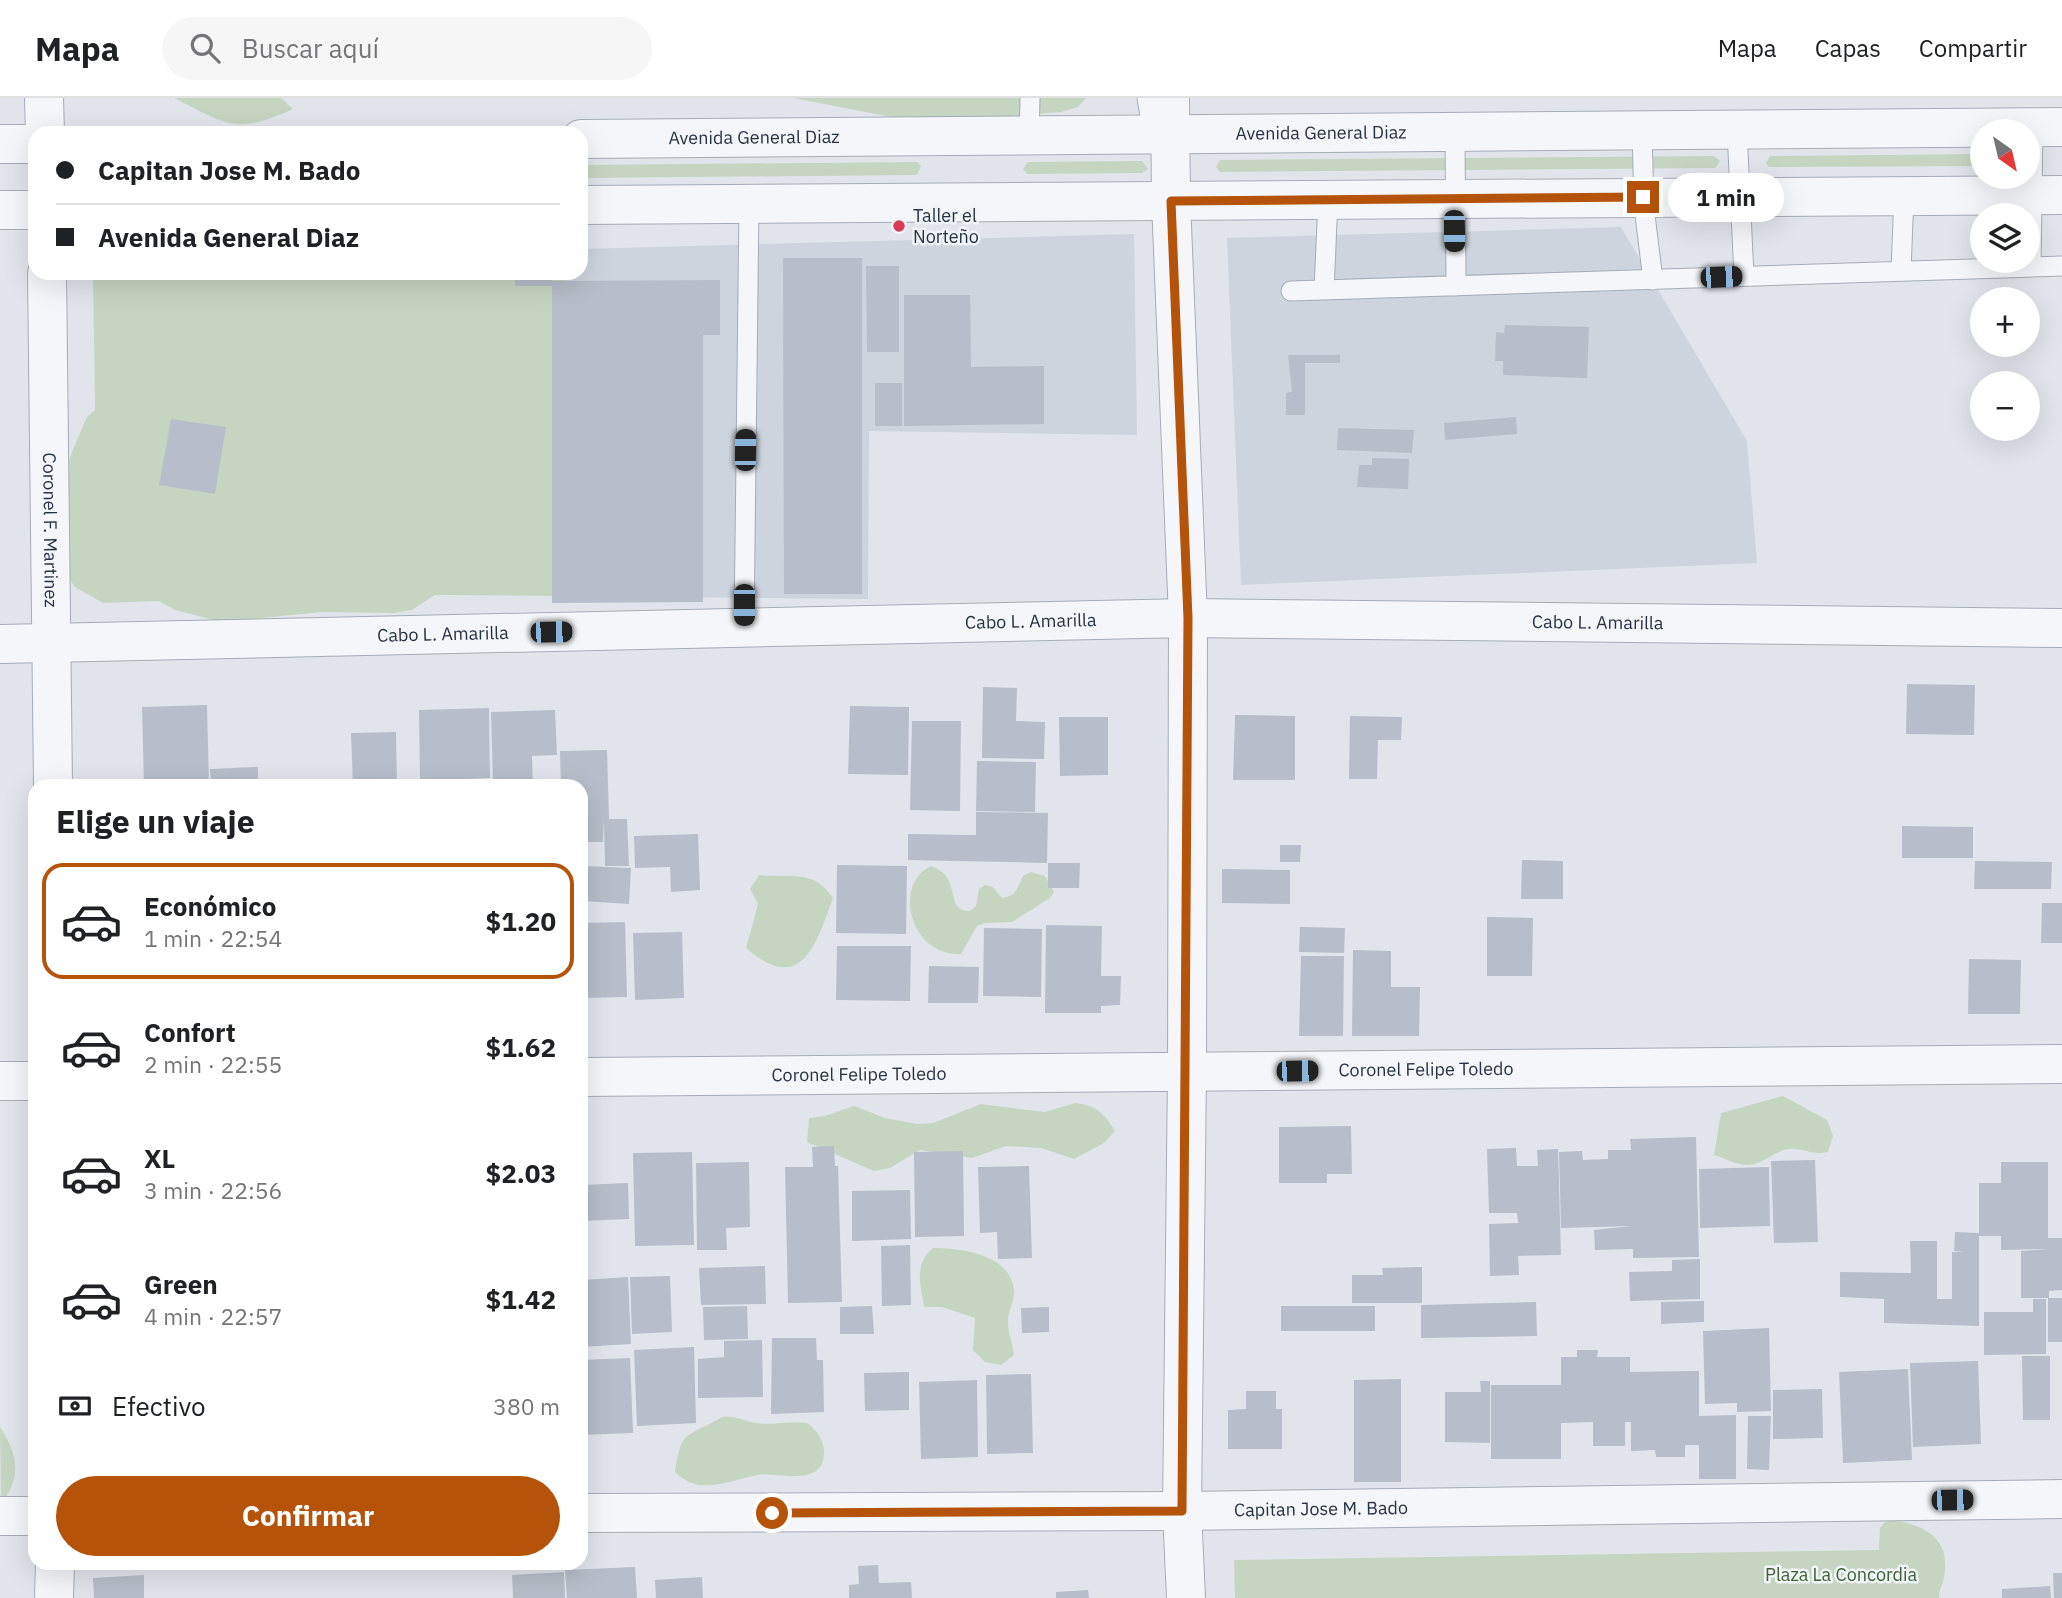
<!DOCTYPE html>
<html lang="es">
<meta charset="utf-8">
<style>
:root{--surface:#fff;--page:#f6f6f6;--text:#202124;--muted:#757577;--line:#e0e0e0;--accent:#b45309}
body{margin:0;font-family:"IBM Plex Sans",sans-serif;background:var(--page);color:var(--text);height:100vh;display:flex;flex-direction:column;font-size:26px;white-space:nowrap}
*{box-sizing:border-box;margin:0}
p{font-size:23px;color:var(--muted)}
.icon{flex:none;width:38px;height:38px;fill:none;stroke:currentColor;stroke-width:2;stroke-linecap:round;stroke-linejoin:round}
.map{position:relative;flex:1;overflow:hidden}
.details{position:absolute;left:28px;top:681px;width:560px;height:791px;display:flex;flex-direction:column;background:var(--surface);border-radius:21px;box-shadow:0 7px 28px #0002}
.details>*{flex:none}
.guide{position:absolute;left:28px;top:28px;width:560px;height:154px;border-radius:21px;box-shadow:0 7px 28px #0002;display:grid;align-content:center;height:154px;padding:0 28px;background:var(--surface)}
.needle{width:46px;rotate:146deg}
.buttons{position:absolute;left:1970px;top:21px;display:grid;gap:14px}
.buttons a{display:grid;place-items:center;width:70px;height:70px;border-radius:50%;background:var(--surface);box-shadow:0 7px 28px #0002;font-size:35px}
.end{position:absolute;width:32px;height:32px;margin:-16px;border:9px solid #b45309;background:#fff;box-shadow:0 0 0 4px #fff}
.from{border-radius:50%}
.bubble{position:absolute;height:49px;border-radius:24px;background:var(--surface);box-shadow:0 7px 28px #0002;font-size:23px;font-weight:700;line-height:49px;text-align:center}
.car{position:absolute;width:21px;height:42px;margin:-21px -10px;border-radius:9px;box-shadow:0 0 5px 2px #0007;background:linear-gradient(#222 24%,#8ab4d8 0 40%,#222 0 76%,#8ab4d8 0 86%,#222 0)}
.guide b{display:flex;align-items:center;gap:24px;height:66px;font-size:26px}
.guide b+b{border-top:2px solid var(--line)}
.guide i{width:18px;height:18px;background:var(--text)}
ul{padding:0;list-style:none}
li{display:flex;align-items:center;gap:21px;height:116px;margin:0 14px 10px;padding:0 14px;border:4px solid transparent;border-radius:21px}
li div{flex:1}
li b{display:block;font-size:26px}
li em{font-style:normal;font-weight:700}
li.current{border-color:var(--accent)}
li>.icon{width:63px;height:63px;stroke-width:1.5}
h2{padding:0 28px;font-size:32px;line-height:84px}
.pay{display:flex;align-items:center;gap:18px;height:77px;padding:0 28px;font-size:26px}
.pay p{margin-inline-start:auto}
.cta{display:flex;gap:14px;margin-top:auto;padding:14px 28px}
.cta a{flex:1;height:80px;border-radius:42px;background:var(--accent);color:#fff;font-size:28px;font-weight:700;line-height:80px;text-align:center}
header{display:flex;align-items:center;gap:42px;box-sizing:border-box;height:98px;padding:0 35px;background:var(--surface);border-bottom:2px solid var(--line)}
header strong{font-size:33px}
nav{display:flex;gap:38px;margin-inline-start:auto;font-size:24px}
.search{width:490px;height:63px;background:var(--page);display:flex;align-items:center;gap:18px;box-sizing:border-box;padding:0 24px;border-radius:38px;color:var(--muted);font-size:26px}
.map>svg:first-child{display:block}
.built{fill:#ced4dd}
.green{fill:#c6d5c1}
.building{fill:#b7bec9}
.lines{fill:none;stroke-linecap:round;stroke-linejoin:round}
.service-casing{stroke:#a5acb6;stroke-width:21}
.minor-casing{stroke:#a5acb6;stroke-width:40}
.service{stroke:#f4f6f9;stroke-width:19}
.minor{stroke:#f4f6f9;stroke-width:38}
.route{stroke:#b45309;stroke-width:9}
.poi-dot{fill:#da3b54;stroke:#f1f4f8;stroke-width:2.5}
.labels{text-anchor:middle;stroke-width:5;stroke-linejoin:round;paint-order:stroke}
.street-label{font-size:18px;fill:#273244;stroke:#f1f4f8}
.poi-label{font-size:18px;fill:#273244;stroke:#f1f4f8;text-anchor:start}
.park-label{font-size:18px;fill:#3c6133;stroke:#f1f4f8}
</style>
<header>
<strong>Mapa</strong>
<div class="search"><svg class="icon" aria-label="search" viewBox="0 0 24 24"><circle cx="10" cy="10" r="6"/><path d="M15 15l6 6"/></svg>Buscar aquí</div>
<nav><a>Mapa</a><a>Capas</a><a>Compartir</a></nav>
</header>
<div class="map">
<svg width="2062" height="1500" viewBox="0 0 2062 1500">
<rect width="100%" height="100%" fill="#e1e5eb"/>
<path class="built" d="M1621,129L1747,343L1757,465L1241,487L1227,140Z
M1134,136L1137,337L869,333L868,501L574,498L566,175H581V151Z"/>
<path class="green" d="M174,0H281L293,11C236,37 227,27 174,0Z
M793,0H1086L1078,9L1061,14L938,24L902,21Z
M1983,56V68L1769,69L1766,65L1770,58Z
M1714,58L1720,63L1715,70L1220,74L1216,69L1220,62Z
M1142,63L1148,71L1142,75L1027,76L1023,71L1028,64Z
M917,64L921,68L917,77L581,80V67Z
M93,175H566L574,498L435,497L412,512L394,515L322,514L231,523L214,522L175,512L159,503L103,505L75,489L55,461L51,414L73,351L87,319L95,312Z
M931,768C952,775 950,790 956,807L962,812L970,813L976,808L979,791L985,787L993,789L1002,800C1017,798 1017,790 1023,778L1031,774L1045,778L1054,794L1050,800L1012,824L985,825L977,828L961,856C910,859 892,786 931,768Z
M759,777C790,781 813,770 833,800C816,847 801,898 746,850L758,806L750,791Z
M1783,998L1827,1022L1833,1038L1828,1054C1811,1057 1809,1052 1795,1051C1776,1049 1765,1067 1747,1067C1737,1067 1724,1060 1714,1057L1721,1015Z
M1075,1005C1096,1007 1104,1015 1115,1033L1104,1045L1074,1061L1041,1050L1006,1048L972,1060L920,1052L890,1070L874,1073L807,1044L809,1020L825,1018L854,1008L885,1020L917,1026L933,1025L981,1006L1045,1014Z
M933,1150C961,1150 1010,1156 1014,1192C1015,1204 1007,1214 1008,1224C1008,1235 1013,1246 1014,1257L1001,1267L985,1264L973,1252L975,1220L942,1209H924C920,1185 914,1166 933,1150Z
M722,1319C735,1317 743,1323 756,1325C772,1328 790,1322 807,1325C816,1331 823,1341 824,1352C826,1391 778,1374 758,1377C730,1382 699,1399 675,1374C682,1329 686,1341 722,1319Z
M0,1329C18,1356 22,1380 1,1405Z
M1893,1422C1926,1428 1951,1440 1944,1479C1943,1487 1939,1491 1939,1500H1235L1234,1462L1879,1452L1880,1430L1885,1424Z"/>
<path class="building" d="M783,160H862V496H784Z
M866,168H899V254H867Z
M515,175H552V183L720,182V237H703V504L552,505V188H515Z
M904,197H970L971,269L1044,268V326L904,328Z
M1505,227L1589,229L1587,280L1503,277V263H1495L1496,234L1504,235Z
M1288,257H1340V265H1305V317H1286V295L1292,294Z
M875,285H902V328H875Z
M1516,319L1517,336L1445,342L1444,325Z
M171,321L226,329L215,396L159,387Z
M1338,330L1414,332L1412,355L1337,352Z
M1372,360L1409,361L1408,391L1357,389L1359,367H1372Z
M1907,586L1975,587L1974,637L1906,636Z
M983,589L1017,590L1016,623L1045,624L1044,661L982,660Z
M207,607L209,688H144L142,609Z
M850,608L909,609L908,677L848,676Z
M489,610L490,680L420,683L419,612Z
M555,612L557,657L532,658L533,688H493L491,614Z
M1235,617L1295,618V682H1233Z
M1350,618L1402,619L1401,642H1378L1377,681H1349Z
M1059,619H1108V677L1060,678Z
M912,623H961L960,713L910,712Z
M396,634L397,688H353L351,635Z
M607,652L609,721H627L629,768H605L604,721L603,744H581V688H561L560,653Z
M977,663L1036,664L1035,714L976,713Z
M258,669V688H211L210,671Z
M976,714L1048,715L1047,765L908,762V736L976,737Z
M1902,728L1973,729V760H1902Z
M698,736L700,792L671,794L670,769L635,770L634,738Z
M1280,747H1301L1300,764H1280Z
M1522,762L1563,763V801H1521Z
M1975,763L2052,764L2051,791H1974Z
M1048,765H1080L1079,790H1048Z
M837,767L907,768L906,836L836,835Z
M585,768L631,770L629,806L583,803Z
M1222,771L1290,772V806L1222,805Z
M2042,805H2062V845H2041Z
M1487,819L1533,820L1532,878H1487Z
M625,824L627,899L583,900L581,825Z
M1046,827L1102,828L1101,878H1121L1120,907L1101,908V915H1045Z
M1300,829L1345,830L1344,855L1299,854Z
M984,830L1042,831L1041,899L983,898Z
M682,834L684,900L635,902L633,835Z
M837,848H911L910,903L836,902Z
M1353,852L1391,853V889H1420L1419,938H1352Z
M1301,858H1344L1343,938H1299Z
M1969,861L2021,862L2020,916H1968Z
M929,868L979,869L978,905H928Z
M1351,1028L1352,1076H1327V1085H1279V1029Z
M1696,1039L1699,1159L1633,1160V1151L1595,1152L1594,1132L1632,1128L1561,1130L1559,1054L1582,1053L1583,1062L1608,1061V1052H1631L1630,1041Z
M834,1048L835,1068H838L842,1204L788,1205L785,1069H813L812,1049Z
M1516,1050L1517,1068H1538L1537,1052L1558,1051L1561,1157L1518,1158L1519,1177L1490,1178L1489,1126L1518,1125L1517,1115H1489L1487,1051Z
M963,1053L964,1138L915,1139L914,1054Z
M692,1054L694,1147L635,1148L633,1055Z
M1815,1062L1818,1144L1774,1145L1771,1063Z
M749,1064L750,1129L726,1130L727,1152H697L696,1065Z
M2001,1064H2048V1140H2062V1192L2049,1193V1200H2021V1153L2049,1151L2001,1152V1138H1979V1228L1884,1225V1201L1840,1199V1174L1911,1175L1910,1143H1937V1201H1952V1154H1964L1954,1153L1955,1134L1979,1135V1085H2001Z
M1029,1068L1032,1160L998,1161L997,1134L980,1135L978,1069Z
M1769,1069L1770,1128L1700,1130L1699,1071Z
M628,1085L629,1121L581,1123V1087Z
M910,1092L911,1141L852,1143V1093Z
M910,1147L911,1207L882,1208L881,1148Z
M1700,1161V1201L1630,1203L1629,1174L1672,1173V1162Z
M765,1168L766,1206L701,1207L699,1170Z
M1422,1169V1205H1352V1177H1383L1382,1170Z
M670,1178L672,1234L632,1236L630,1179Z
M628,1179L631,1246L581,1249V1182Z
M2048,1200H2062V1244H2048Z
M2033,1201H2046V1256L1984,1257V1214H2033Z
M1704,1203V1224L1661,1226V1204Z
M1536,1204L1537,1238L1421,1240V1207Z
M747,1208L748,1241L704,1242L703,1209Z
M872,1208L874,1236H840V1209Z
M1281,1208H1375V1233H1281Z
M1049,1209V1234L1022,1235L1021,1210Z
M1769,1230L1771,1313L1737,1314V1305L1705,1306L1703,1233Z
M772,1240H816L817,1262H823L824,1314L771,1316Z
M762,1242L763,1299L698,1300V1261L724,1259V1243Z
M694,1249L696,1325L637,1328L634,1252Z
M1577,1252H1598L1597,1259H1630V1274L1699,1273V1318L1736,1317V1381H1699V1347H1685V1359H1656L1655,1352L1631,1353V1324H1625V1348H1593V1324L1561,1325V1361H1491V1287H1561V1259H1577Z
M2022,1258H2050V1322H2023Z
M630,1260L633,1335L581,1337V1262Z
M1978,1263L1981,1346L1913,1349L1910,1265Z
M1908,1271L1912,1362L1843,1365L1839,1274Z
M909,1274V1312L865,1313L864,1275Z
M1031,1276L1033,1355L987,1356L986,1277Z
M1401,1281V1384H1354V1282Z
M977,1282L978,1359L921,1361L919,1284Z
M1480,1283H1490V1345L1445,1344V1294H1481Z
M1822,1291L1823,1340L1773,1341V1292Z
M1246,1293H1276V1311H1282V1351H1228V1312L1246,1311Z
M1748,1318H1771L1769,1372L1747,1371Z
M878,1467L879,1485L911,1484L912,1500H849V1487L859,1486L858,1468Z
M635,1469L637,1500H567L565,1472Z
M564,1474L565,1500H513L512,1477Z
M2053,1475H2062V1500H2054Z
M144,1477V1500H94L93,1480Z
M702,1479L703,1500H656L655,1482Z
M2050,1488L2051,1500H2002V1491Z
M1088,1492L1089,1500H1056V1494Z"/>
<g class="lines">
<defs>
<path id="service" d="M1147,0L1153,36
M1642,32L1644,109L1653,182
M1737,32L1744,178
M1455,34L1456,188
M1029,38L1030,0
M2031,169L2033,29
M1901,173L1904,98
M1324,192L1328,102
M1291,193L2062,168
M744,530L749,106"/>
<g id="minor">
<path d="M44,0L45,35"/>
<path d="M1170,0L1171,103L1188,520L1187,974L1182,1413L1186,1500"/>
<path id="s1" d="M581,41L2062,29"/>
<path d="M0,46H35"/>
<path d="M581,107L2062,97"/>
<path d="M0,112H35"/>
<path id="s2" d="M47,175L53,688"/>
<path id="s3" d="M0,546L1188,520L2062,530"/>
<path id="s4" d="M581,979L2062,966"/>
<path d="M0,983H35"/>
<path id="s5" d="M581,1415L1182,1413L2062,1401"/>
<path d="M0,1418H35"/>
<path d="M54,1500L55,1465"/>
</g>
</defs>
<use href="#service" class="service-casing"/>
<use href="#minor" class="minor-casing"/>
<use href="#service" class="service"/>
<use href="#minor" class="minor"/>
</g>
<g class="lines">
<path class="route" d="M772,1415L1182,1413L1188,520L1171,103L1643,99"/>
</g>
<circle class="poi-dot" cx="899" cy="128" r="7"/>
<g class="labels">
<g class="street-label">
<text dy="6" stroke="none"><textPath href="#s1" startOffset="740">Avenida General Diaz</textPath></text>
<text dy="6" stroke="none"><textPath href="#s1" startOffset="173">Avenida General Diaz</textPath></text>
<text dy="6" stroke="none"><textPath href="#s2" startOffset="257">Coronel F. Martinez</textPath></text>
<text dy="6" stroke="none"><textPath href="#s3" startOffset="1031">Cabo L. Amarilla</textPath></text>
<text dy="6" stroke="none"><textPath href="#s3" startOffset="1598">Cabo L. Amarilla</textPath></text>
<text dy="6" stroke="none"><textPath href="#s3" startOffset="443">Cabo L. Amarilla</textPath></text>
<text dy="6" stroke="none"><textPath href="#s4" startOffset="845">Coronel Felipe Toledo</textPath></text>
<text dy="6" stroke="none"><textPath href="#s4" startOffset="278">Coronel Felipe Toledo</textPath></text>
<text dy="6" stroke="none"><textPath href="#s5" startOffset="740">Capitan Jose M. Bado</textPath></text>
</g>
<g class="poi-label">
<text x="913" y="124">Taller el<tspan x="913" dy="21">Norteño</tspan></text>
</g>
<g class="park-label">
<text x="1841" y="1483">Plaza La Concordia</text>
</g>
</g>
</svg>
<div class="buttons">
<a><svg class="needle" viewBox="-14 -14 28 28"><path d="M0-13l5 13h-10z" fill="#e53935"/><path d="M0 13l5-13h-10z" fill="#757577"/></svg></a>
<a><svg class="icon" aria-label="layers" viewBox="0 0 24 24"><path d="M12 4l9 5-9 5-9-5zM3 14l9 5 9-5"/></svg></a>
<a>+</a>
<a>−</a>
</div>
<i class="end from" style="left:772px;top:1415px"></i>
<i class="end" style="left:1643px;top:99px"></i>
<div class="bubble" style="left:1668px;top:75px;width:116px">1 min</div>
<i class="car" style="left:1454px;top:133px;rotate:179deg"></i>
<i class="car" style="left:1721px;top:179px;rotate:88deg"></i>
<i class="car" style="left:745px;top:352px;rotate:1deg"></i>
<i class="car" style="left:744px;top:507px;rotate:180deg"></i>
<i class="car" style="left:551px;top:534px;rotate:89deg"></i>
<i class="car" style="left:1297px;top:973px;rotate:89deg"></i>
<i class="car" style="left:1952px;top:1402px;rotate:89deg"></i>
<div class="guide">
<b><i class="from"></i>Capitan Jose M. Bado</b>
<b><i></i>Avenida General Diaz</b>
</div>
<section class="details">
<h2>Elige un viaje</h2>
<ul>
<li class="current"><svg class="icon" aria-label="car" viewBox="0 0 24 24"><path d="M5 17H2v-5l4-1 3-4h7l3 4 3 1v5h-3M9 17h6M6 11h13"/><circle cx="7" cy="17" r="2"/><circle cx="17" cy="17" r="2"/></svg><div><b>Económico</b><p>1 min · 22:54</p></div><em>$1.20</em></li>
<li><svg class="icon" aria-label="car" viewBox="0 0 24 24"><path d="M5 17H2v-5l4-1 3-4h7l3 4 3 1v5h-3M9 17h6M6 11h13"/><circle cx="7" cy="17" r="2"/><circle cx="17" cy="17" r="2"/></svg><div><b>Confort</b><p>2 min · 22:55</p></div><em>$1.62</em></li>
<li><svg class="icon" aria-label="car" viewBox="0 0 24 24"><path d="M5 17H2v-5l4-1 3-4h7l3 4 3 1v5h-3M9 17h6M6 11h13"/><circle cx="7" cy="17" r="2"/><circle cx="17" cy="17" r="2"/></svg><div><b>XL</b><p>3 min · 22:56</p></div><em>$2.03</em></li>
<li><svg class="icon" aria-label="car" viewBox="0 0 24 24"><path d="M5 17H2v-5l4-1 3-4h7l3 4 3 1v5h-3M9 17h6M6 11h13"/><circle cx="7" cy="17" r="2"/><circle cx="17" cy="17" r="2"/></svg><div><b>Green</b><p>4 min · 22:57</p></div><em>$1.42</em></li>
</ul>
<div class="pay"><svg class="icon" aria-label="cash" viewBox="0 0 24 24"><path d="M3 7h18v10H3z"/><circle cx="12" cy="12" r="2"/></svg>Efectivo<p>380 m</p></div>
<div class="cta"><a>Confirmar</a></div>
</section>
</div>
